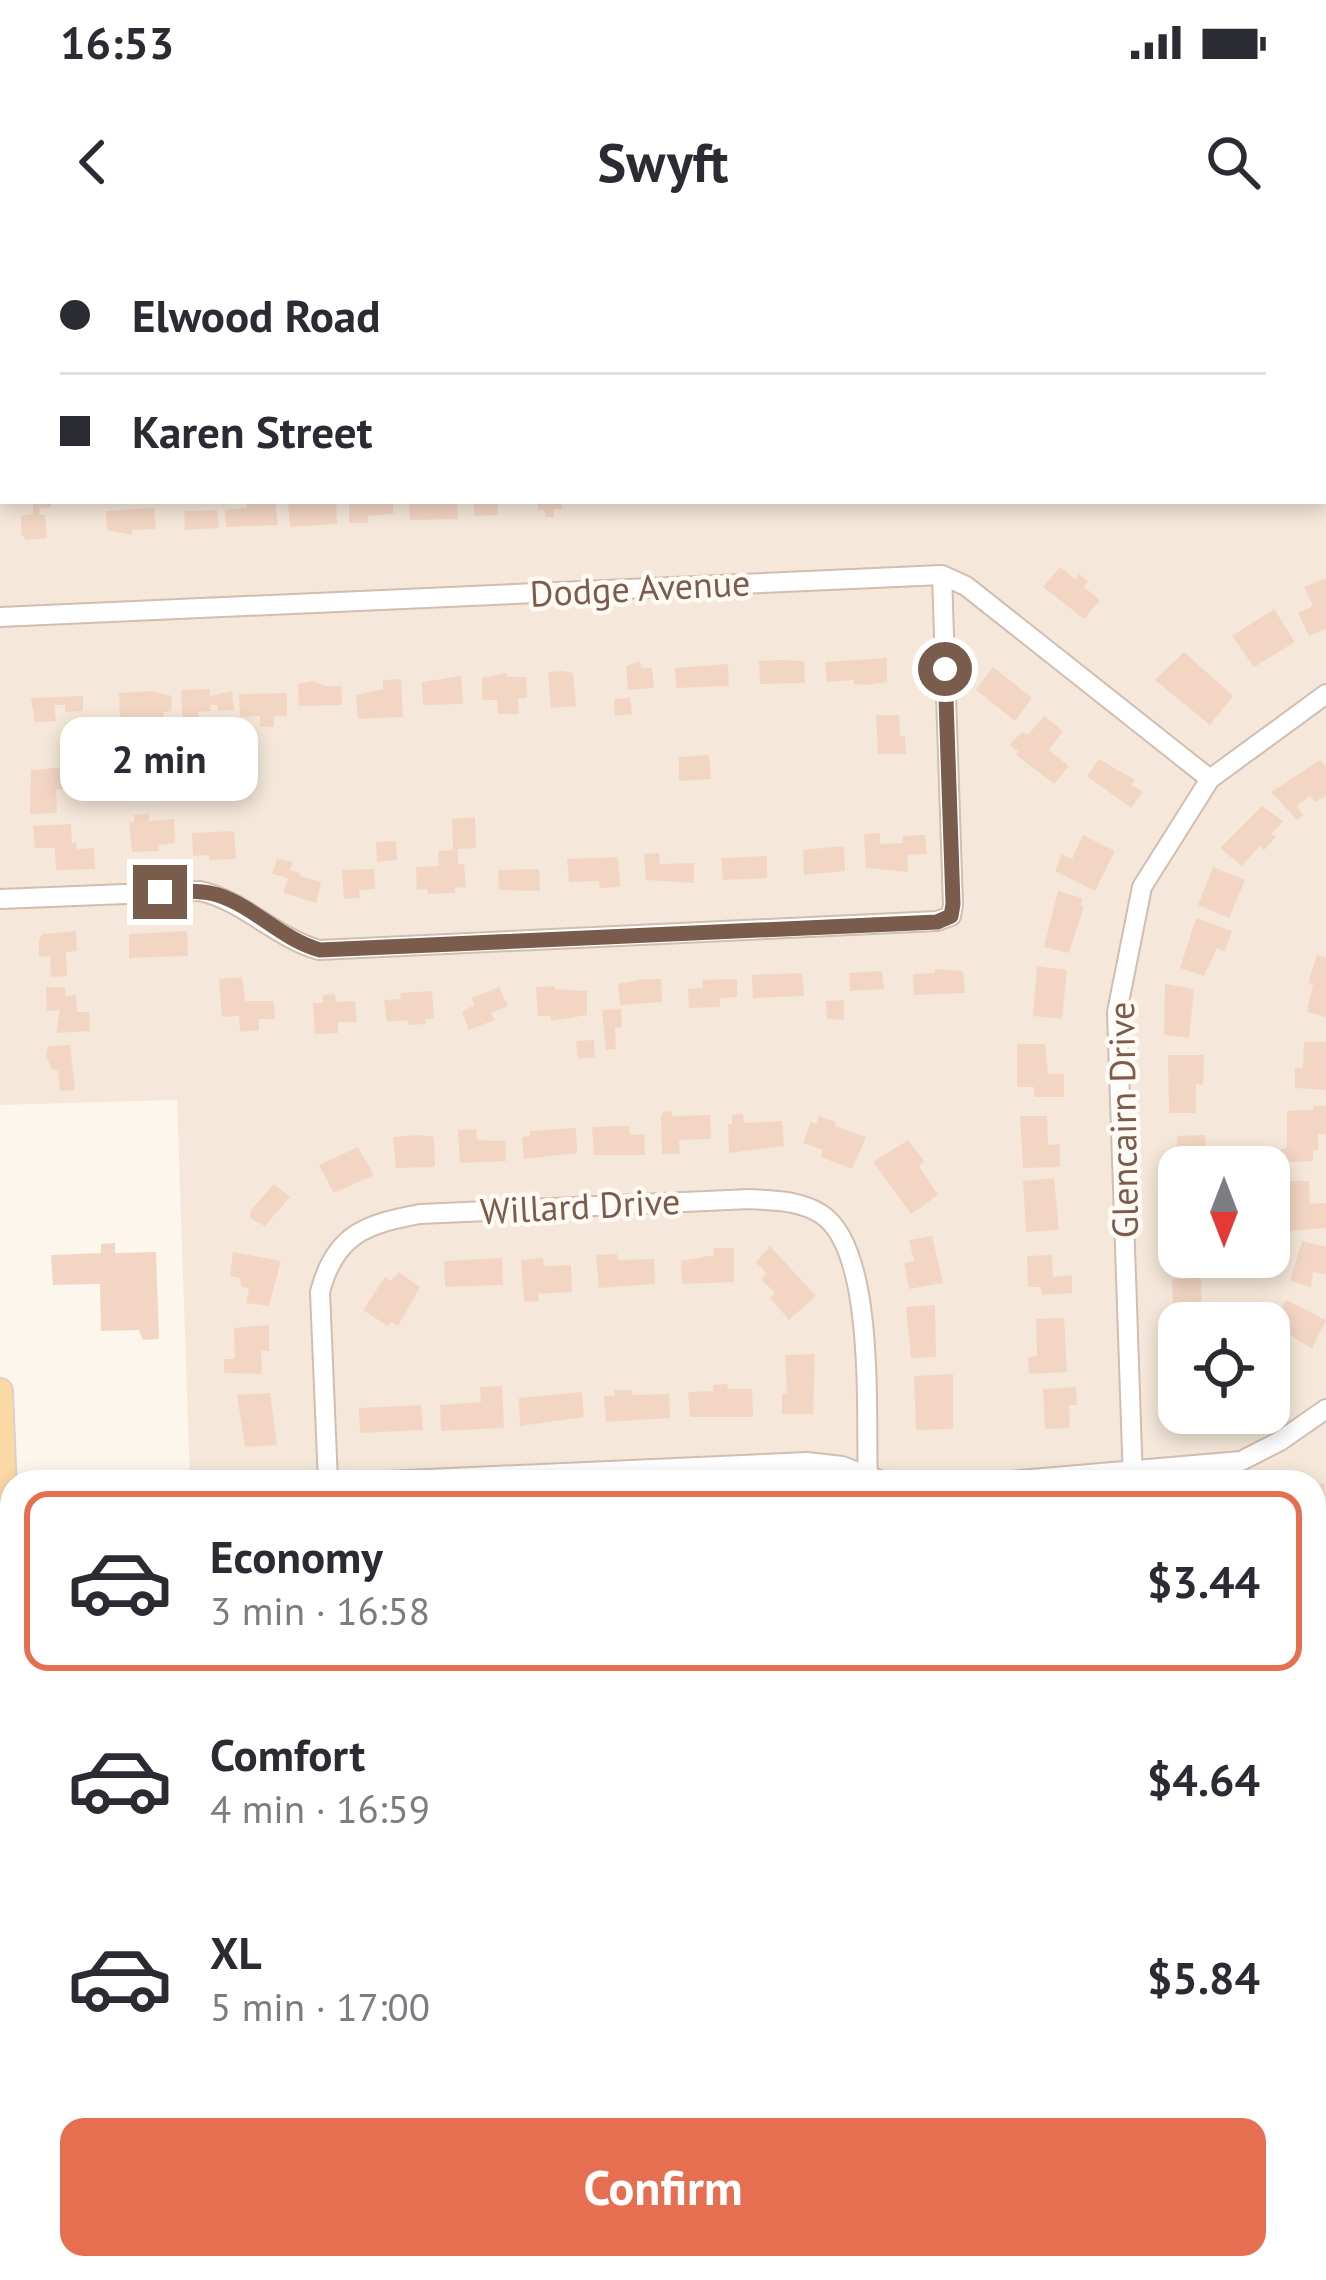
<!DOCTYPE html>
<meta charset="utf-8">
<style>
:root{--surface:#fff;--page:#f7f7f7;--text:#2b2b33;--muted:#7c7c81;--line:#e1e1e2;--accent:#e76f51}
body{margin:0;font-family:"PT Sans",sans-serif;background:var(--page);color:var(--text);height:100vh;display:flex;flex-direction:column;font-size:45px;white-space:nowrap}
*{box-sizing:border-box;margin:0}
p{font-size:39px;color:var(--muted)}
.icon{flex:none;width:66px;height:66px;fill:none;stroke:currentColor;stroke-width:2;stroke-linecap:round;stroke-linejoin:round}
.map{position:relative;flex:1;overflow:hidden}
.details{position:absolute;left:0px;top:1230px;width:1326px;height:810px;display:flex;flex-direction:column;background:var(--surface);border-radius:36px 36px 0 0;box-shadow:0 6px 18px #0003}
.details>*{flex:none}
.guide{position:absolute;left:0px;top:0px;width:1326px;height:264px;box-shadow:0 6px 18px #0003;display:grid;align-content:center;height:264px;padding:0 60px;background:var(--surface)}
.needle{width:78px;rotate:180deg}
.tools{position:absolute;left:1158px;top:906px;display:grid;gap:24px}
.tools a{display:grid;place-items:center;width:132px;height:132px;border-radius:24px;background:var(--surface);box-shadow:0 6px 18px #0003;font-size:60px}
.end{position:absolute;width:54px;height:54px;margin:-27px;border:15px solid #7a5c4d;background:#fff;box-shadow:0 0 0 6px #fff}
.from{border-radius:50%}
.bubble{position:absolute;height:84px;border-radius:24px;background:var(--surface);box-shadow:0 6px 18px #0003;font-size:39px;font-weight:700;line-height:84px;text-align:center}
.guide b{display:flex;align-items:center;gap:42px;height:114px;font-size:45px}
.guide b+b{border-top:3px solid var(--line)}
.guide i{width:30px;height:30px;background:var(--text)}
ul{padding:21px 0 0;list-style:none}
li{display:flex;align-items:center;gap:36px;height:180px;margin:0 24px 18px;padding:0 36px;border:6px solid transparent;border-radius:24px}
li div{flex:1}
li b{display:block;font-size:45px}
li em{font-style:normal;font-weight:700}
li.on{border-color:var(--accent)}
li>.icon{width:108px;height:108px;stroke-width:1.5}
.button{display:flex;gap:24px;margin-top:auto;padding:24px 60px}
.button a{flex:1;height:138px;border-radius:24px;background:var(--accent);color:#fff;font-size:48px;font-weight:700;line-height:138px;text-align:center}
.status{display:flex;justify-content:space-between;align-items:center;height:84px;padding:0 60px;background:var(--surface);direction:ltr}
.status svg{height:33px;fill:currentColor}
header{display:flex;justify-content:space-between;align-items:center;height:156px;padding:0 60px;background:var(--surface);font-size:54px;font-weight:700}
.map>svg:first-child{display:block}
.residential{fill:#f5e8da;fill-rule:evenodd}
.education{fill:#f3e8fa}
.green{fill:#d8ecc9}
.building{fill:#f3d5c3}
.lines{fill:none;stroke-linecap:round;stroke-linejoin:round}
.minor-casing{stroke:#d1beb0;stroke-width:22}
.major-casing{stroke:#dad1cd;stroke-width:28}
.path{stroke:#d9b8a5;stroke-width:3;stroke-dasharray:3 9;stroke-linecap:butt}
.minor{stroke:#fff;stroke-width:18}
.major{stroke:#fbd9a5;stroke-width:24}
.route{stroke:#7a5c4d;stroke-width:15}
.labels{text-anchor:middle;stroke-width:9;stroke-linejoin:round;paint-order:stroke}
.street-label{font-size:36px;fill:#7a5c4d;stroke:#fffaf3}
</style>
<div class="status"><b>16:53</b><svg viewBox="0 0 49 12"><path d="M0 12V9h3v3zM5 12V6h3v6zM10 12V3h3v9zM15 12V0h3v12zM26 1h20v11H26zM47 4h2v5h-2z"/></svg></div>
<header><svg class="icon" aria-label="back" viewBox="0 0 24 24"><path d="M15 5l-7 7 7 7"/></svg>Swyft<svg class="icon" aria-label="search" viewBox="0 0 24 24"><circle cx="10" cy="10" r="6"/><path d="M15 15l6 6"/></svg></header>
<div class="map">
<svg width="1326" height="2040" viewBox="0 0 1326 2040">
<rect width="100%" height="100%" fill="#fdf6ec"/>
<path class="residential" d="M0,0L87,3H3V261H1323V3L272,0H1326V1785H1314V1242H190L177,860L0,865ZM1179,927H1269V1017H1179ZM1179,1083H1269V1173H1179Z
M0,1384L12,1788V1836L0,1845Z
M1314,1825H1326V2040H1037V2028H1314Z"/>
<path class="education" d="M0,1884H3L10,2040H0Z
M71,2028H544L545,2040H72Z
M566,2028H1037V2040H566Z"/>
<path class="green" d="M155,2028H273V2040H156Z"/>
<path class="building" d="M33,261H51V267L39,268L40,275H45L47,298L26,300L21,294V276L33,274Z
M247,261H275L278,285L226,287L225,270L247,268Z
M336,261L337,284L290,287L288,263Z
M349,261H393V274L368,276V283H349Z
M409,261H457L458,279L410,280Z
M474,261H498V275L474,276Z
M538,261H561L562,269H553L554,277H546L544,270H538Z
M154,268L156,289L132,290V295L107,290L106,271Z
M217,270L219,288L185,290L184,271Z
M1060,327L1075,339L1079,334L1088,341L1084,347L1100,360L1084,379L1043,347Z
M1326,338V389L1309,396L1298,373L1313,366L1304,347Z
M1274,369L1295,402L1254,427L1232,396Z
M1184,412L1233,456L1210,485L1155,440Z
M887,418V442L867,445L854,444V440L827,442L825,422Z
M781,420L804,421L805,443L760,444L759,421Z
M640,421L641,428H652L654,448L628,450L626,426Z
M728,424L729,446L676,448L675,428Z
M993,427L1032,458L1015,481L976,450Z
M563,431L573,433L576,466L551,468L548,432Z
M506,433L507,437H526L527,458H518L519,474H498L497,460H482V438Z
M461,436L463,464L423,465L422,442Z
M401,439L403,477L358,479L356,455L383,449V440Z
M314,441L324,446H341L342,465L299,466L298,444Z
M210,449V456L232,451L234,470L218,471L217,465H210L211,471L198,472L200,488H183L181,450Z
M152,451L172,456L171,471L163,472L164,477L120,479L119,453Z
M287,453V476H274V487H260V476L240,477L239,454Z
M83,456V471L65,472V465H54L56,481L35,482L31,458Z
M630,458L632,474L615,476L614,459Z
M876,475H899L900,496H905L906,514H878Z
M1044,476L1063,491L1049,510L1069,526L1054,544L1016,515L1019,512L1009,505L1022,492L1028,495Z
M709,515L711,539L679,541V517Z
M1099,519L1135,540L1131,545L1143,552L1131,568L1087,536Z
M1320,520L1326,527V555L1316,562L1310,556L1297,566L1303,576L1297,580L1271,552Z
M67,527L68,549H56L57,573L30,574L31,530Z
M1262,566L1283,581L1271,594L1276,597L1264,610L1259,606L1242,626L1220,608Z
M149,574V581L174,579L175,603L159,605V611L132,612L129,582H134V575Z
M475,577L476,608L458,609V624H464L466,647L455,648V653L428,654L427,649L417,650L416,627L439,626L438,611L453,610L452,579Z
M71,584L72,603L76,602L77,609L94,608L95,629L56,630L55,608H35L33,586Z
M234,591L236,619L209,620V615L193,616L192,593Z
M880,593V604L903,603V596L925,595L927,614L907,615L908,632L866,628L864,594Z
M1083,595L1115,611L1095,651L1055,631L1062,614L1072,619Z
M396,601L397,620L377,622L376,602Z
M844,606L845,631L804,635L803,610Z
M659,613L660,624L694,623V643L646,640L644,614Z
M767,616V638L723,640L721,618Z
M618,617L620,647L600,648L599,641L569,642L567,619Z
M277,619L293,622L290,630L300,633L299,636L321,642L316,663L283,653L288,638L272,634Z
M1213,627L1245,640L1229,678L1198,665Z
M374,629L375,649L359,650L360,658L344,659L342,630Z
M539,629L540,651L499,650L498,630Z
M1058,651L1082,658L1081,666H1084L1069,713L1044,707Z
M1196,678L1232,691L1225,711L1217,708L1204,736L1180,728Z
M76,691L77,711L66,712L67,736L51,737L50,716L39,717V699L43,694Z
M187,691L188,716L129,718V694Z
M1317,715L1326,718V777L1307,772L1313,744L1308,743Z
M1037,726L1067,730L1062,779L1033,776Z
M935,729L963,731L965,753L914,755L913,734L935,733Z
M882,731L884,749L850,751L849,733Z
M802,733L804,756L753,758L752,735Z
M242,737L245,761H274L275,779H259V790L240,792L239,776L222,777L219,739Z
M643,739H661L662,762L620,765L618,744Z
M737,739V757L720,758V767L689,768L688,749L703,748L702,740Z
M1165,744L1194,749L1189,798L1164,795Z
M555,746V749L587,751V775L551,781V776H538L536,747Z
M46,747H65V756L76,755L77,772H89L90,791L56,793L60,770L47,771Z
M499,747L508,766L491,773L495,780L469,790L462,772L474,765L472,758Z
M432,751L434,778L425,779V784L409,785L408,780L387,782L384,760L401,759L400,753Z
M335,754L336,762L355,761L357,782H338V793L315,794L313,763H323V755Z
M844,760V780L827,779L826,761Z
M621,769L622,787L615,788L616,809L606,810L602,770Z
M594,800L595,817L578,819L576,801Z
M1304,802H1326V850L1295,848V828H1303Z
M1017,804H1045L1048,834H1064V857H1034V847H1017Z
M70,805L75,850L60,851L58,831L51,829L46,814L48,806Z
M1168,815H1204L1203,845L1196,844V873H1169Z
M1313,866H1326V894H1318V910H1313V921L1278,923L1279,910L1287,908V871L1313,870Z
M672,871V876L710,875L711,899L679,900L680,914H662L661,877L663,872Z
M743,874L744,883L782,881L784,906L729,913L728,884H732V875Z
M819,876L836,882L835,886L866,897L852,929L821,917L823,910L803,903L811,882L816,884Z
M1020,876H1047L1048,905L1060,904V927L1023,928Z
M629,886L630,895L644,894L645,915H594L592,887Z
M576,888L577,913L524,919L522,897L530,896V891Z
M476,889L477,900L505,901L506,921L460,923L458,890Z
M419,895L434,897L435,927L396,928L393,897Z
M1205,895L1206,911H1209L1207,927H1175L1177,896Z
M908,900L924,921L919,926L938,955L911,974L873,922Z
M358,907L374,935L334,953L319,925Z
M1054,938L1059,990L1026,992L1023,941Z
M1286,941H1309L1310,964L1326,963V988L1288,991Z
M274,944L290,957L265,986L250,978L251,970Z
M932,996L943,1043L909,1049L904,1023L914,1021L909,1000Z
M1302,1001L1326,1007V1034L1313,1032L1311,1047L1290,1041Z
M115,1003V1013L156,1012L159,1099L143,1100L139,1090L101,1091L100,1044L53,1045L51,1015L101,1013V1004Z
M770,1006L816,1056L789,1080L770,1058L775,1053L761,1039L767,1034L756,1022Z
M714,1008H734V1042L682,1044L681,1021L714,1015Z
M233,1012L281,1021L269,1066L246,1063L249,1049L241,1046L240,1038L230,1036Z
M617,1014L618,1020L654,1019L655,1044L599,1048L596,1015Z
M1052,1015L1053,1037L1072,1035V1053L1042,1055L1041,1047H1028L1027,1016Z
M502,1018L503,1045L445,1047L444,1021Z
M543,1018L544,1026L571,1025L572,1052L538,1054L539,1061L524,1062L521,1020Z
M399,1032L420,1047L398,1086L391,1082L388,1086L363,1070L385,1037L391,1041Z
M1201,1038L1202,1083H1179V1092L1174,1093L1172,1039Z
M1286,1060L1326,1080L1312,1109L1273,1083Z
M935,1065L936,1117L911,1118L906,1067Z
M1064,1078L1067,1132L1029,1134L1028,1117L1037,1116L1036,1079Z
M269,1085V1111H261L262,1134L224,1133V1119H235L234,1088Z
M815,1114L813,1174H782V1154L787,1153L785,1115Z
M953,1134V1189L916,1190L914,1136Z
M727,1144L728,1149H752L753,1177H690L688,1152L713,1151V1145Z
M502,1146L504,1188L441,1191L440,1165L481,1162L480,1147Z
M1076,1147L1077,1165H1069L1070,1188L1045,1189L1043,1149Z
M614,1150H632L633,1155L669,1154L670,1178L606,1182L604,1156H615Z
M582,1152L584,1177L520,1186L519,1158Z
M270,1153L277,1205L245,1207L237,1155Z
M421,1165L423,1190L360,1193L359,1168Z
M1324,1243L1326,1274L1320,1277L1317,1272L1314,1273V1247Z
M1314,1409L1326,1413V1436L1314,1433Z
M1314,1567L1326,1569V1597L1314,1593Z
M1314,1721H1326V1749H1314Z
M722,2028H781L782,2040H723Z
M847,2028H912L913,2040H847Z
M1103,2028H1151V2034L1104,2036Z"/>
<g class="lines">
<defs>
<path id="minor" d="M185,0L192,3
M1062,3V0
M1323,148H1326
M0,377L942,335L966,346L1210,539
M0,659L200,651C244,661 276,698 319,710L937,681L951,676L953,665L942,335
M328,1242L320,1052C335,994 366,984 420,974L750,959C775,961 799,960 821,974C877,1010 865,1180 868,1242
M363,1242L807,1222L842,1226L885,1242
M997,1242L1241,1221L1280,1201L1326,1169
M1133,1242L1117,772L1142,647L1210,539L1326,454
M1314,1501L1326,1505
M0,1607L12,1606
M1314,1805H1326
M0,1862H12
M0,1943L12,1940
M556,2028L557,2040
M602,2028L603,2040
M654,2028V2040
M1216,2028L1218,2040"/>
<path id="major" d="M0,1151L12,1449
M41,2028V2040"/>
</defs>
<use href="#minor" class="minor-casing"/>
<use href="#major" class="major-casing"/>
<path class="path" d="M1034,2028V2040"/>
<use href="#minor" class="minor"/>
<use href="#major" class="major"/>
</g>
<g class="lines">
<path class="route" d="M160,652C179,652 199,649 218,655C255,667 281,699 320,710L937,682L951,676L953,664L945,429"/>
</g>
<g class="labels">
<g class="street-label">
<text transform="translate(640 348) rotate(-3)" y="13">Dodge Avenue</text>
<text transform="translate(1123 880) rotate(-91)" y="13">Glencairn Drive</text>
<text transform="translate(580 966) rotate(-3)" y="13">Willard Drive</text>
</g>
</g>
</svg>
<div class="tools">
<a><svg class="needle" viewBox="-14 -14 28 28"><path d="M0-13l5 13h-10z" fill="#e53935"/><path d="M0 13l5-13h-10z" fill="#7c7c81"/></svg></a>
<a><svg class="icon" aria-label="locate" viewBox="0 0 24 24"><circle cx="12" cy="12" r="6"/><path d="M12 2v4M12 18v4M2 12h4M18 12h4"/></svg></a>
</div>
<i class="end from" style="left:945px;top:429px"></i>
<i class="end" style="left:160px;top:652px"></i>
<div class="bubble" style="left:60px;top:477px;width:198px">2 min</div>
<div class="guide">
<b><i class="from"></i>Elwood Road</b>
<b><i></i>Karen Street</b>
</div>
<section class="details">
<ul>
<li class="on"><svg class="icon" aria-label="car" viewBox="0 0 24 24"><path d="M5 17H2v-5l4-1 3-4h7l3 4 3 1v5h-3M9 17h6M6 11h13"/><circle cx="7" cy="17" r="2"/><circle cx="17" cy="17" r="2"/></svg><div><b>Economy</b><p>3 min · 16:58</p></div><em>$3.44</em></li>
<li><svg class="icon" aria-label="car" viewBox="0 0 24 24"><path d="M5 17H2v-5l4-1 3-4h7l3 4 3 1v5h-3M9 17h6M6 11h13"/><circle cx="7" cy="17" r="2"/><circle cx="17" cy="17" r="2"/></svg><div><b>Comfort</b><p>4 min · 16:59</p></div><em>$4.64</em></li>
<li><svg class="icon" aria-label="car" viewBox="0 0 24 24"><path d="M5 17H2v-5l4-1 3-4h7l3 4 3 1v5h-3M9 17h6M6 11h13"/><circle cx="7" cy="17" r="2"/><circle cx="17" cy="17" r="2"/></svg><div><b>XL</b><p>5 min · 17:00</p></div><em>$5.84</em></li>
</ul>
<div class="button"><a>Confirm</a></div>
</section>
</div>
